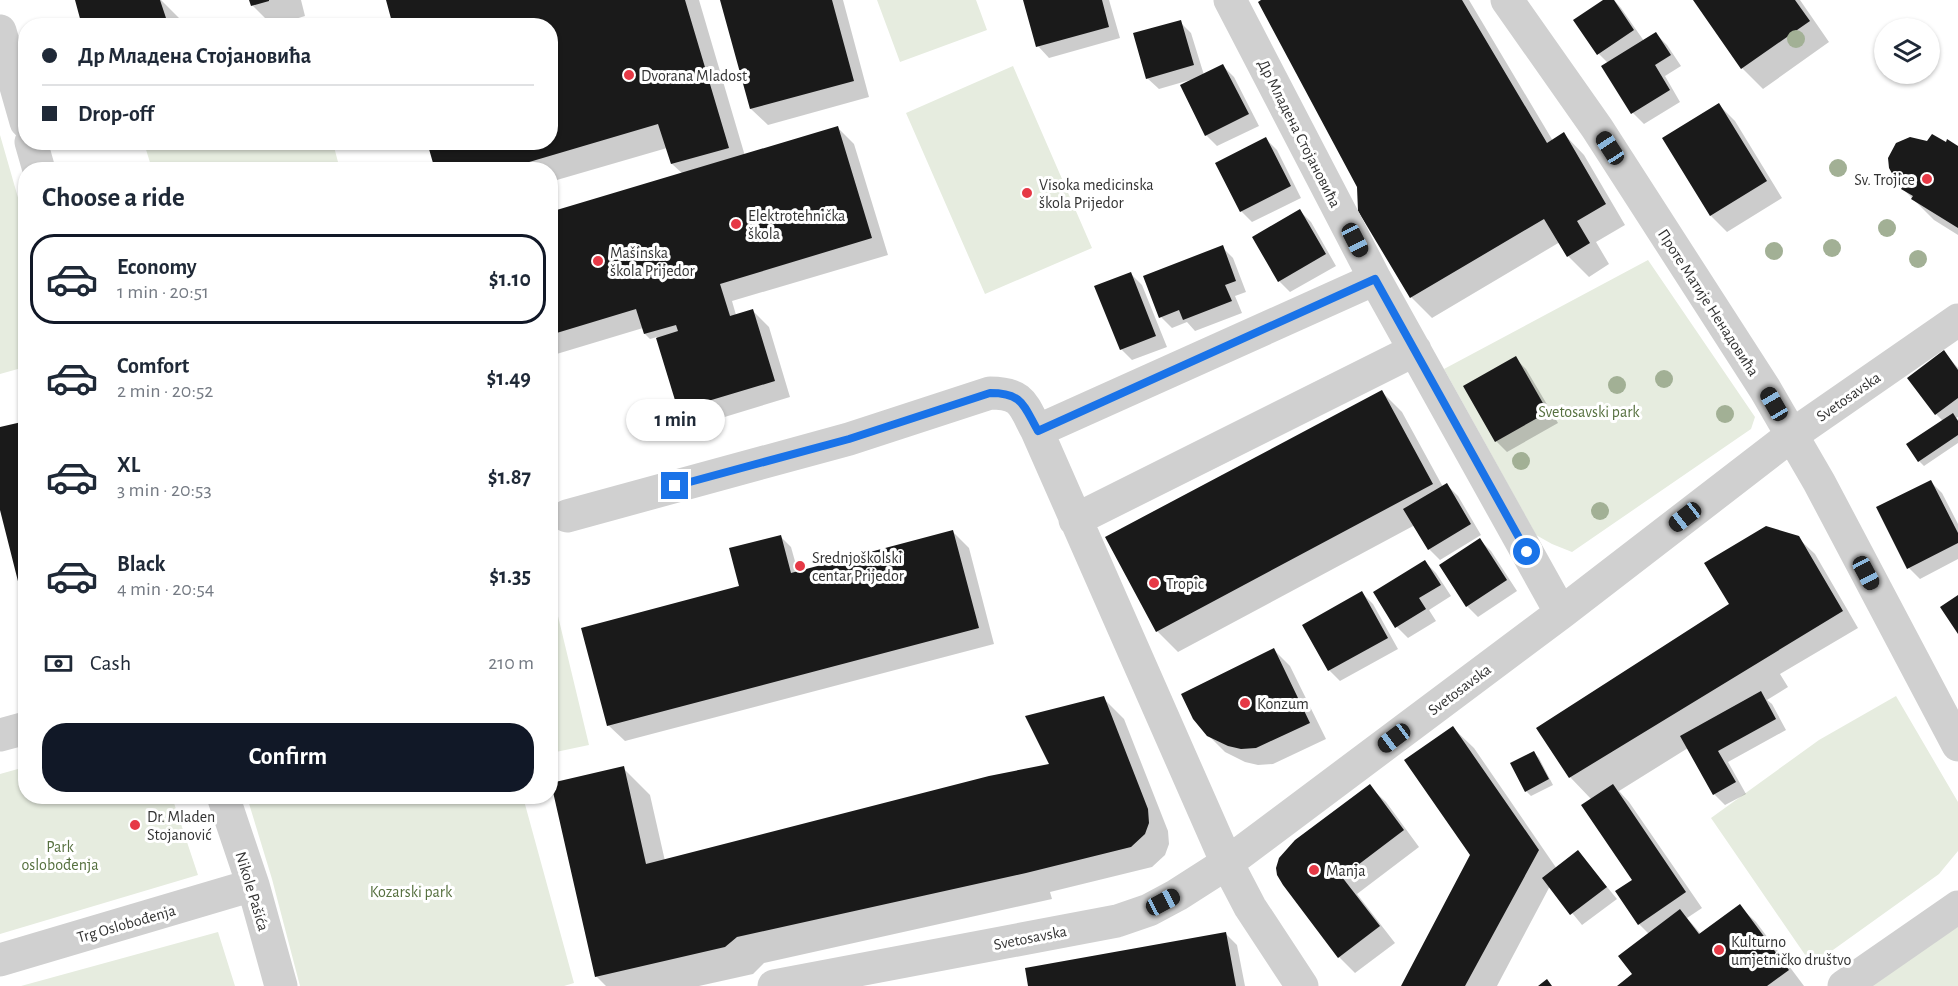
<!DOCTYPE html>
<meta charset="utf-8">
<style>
:root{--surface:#fff;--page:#f2f2f3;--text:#1f2937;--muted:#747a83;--line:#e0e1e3;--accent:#111827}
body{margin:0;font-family:"Alegreya Sans",sans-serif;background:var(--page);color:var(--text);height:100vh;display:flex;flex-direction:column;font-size:22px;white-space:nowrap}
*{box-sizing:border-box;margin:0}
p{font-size:20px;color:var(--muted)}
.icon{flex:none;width:33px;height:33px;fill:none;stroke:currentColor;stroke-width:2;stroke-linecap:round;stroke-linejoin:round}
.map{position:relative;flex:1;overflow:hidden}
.details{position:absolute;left:18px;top:162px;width:540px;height:642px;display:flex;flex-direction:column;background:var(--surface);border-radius:24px;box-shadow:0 2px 4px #0004}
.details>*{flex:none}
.top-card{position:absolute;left:18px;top:18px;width:540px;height:132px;border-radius:24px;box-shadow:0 2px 4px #0004;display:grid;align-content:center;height:132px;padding:0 24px;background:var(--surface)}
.controls{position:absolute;left:1874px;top:18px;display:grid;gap:12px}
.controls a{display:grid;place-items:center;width:66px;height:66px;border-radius:50%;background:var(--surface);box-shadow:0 2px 4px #0004;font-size:30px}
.end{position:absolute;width:27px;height:27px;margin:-14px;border:8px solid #1a73e8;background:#fff;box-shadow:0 0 0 3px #fff}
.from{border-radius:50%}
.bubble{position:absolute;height:42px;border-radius:21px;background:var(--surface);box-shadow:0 2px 4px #0004;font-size:20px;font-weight:700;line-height:42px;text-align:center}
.car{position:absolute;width:18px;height:36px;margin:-18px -9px;border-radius:8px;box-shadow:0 0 4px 2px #0007;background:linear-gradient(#222 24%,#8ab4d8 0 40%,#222 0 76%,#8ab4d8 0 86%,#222 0)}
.top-card b{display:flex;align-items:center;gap:21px;height:57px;font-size:22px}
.top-card b+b{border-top:2px solid var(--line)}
.top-card i{width:15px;height:15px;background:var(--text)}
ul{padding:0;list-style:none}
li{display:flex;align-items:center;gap:18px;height:90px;margin:0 12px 9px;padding:0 12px;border:3px solid transparent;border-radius:24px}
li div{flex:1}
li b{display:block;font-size:22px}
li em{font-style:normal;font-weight:700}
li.current{border-color:var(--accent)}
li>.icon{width:54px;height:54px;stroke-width:1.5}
h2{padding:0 24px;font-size:27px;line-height:72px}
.pay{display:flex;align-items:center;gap:15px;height:66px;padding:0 24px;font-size:22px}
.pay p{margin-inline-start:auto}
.button{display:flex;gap:12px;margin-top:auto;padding:12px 24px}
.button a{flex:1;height:69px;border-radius:24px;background:var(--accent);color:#fff;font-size:24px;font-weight:700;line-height:69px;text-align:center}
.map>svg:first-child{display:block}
.green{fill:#e6ecdf}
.shadow{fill:#0003}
.building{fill:#1a1a1a}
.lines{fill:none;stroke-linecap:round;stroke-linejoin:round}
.minor{stroke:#d0d0d0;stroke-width:33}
.tree{fill:#a2b095}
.route{stroke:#1a73e8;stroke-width:8}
.poi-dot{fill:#e63946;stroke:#fff;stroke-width:2}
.labels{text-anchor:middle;stroke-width:6;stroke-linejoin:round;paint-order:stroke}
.poi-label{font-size:16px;fill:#333;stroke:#fff;text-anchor:start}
.street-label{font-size:16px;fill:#333;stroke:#fff}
.park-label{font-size:16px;fill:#56703f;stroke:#fff}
</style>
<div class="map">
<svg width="1958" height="986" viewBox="0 0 1958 986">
<rect width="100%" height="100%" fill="#fff"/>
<path class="green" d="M877,0H976L987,30L900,62Z
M1013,66L1092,248L985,294L906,113Z
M0,135L25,222V367L0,374Z
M144,143H333L338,162L311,170L152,169Z
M1648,260L1755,417L1751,429L1572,552L1552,544L1536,535L1444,369Z
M551,587L589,745L551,753H550Z
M1896,696L1958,802V851L1939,874L1812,965L1711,818L1819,740Z
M25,767L26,796L172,797L198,875L0,934V774Z
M247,797H523L574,983L564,986H300L272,879Z
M1958,925V986H1868Z
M218,932L235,986H21Z"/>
<path class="shadow" d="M76,0H161L179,18L182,26H84Z
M251,0H301L305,16L273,26L252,5Z
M387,0H699L745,156L838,128L854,144L888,255L732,301L736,315L753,311L769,327L790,397L695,426L679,409L657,337L650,339L645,334L643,328L550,356V214L683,174L672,164L667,148L550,182V170H437L550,142V26Z
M722,0H843L869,97L768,125L751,109Z
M1024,0H1109L1120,38L1049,58L1038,46Z
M1264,0H1469L1553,141L1564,134L1584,155L1625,225L1596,242L1609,264L1589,277L1568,256L1560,242L1432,318L1411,297L1358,187Z
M1605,0H1614L1621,8L1644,41L1656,34L1667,45L1681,66L1665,76L1680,102L1644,124L1633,113L1603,66L1608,63L1599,54L1575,21Z
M1695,0H1800L1829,42L1763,89L1742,68Z
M1180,22L1191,33L1204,75L1223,66L1234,77L1259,126L1217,146L1206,135L1190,80L1159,89L1147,78Z
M1719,105L1735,121L1782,198L1727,232L1711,216L1664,139Z
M1266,139L1277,150L1301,198L1252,222L1241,211Z
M1958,147V235L1934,220L1903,189L1905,186L1896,176Z
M1300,211L1311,222L1336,266L1290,292L1279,281Z
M1222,247L1233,258L1246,292L1235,296L1242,313L1195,331L1187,322L1172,328L1161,317Z
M1131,274L1142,285L1167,347L1132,360L1121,349Z
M1944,352L1958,368V417L1956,418L1958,420V443L1924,466L1919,461L1943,421L1936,414Z
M1515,358L1526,369L1558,423L1507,452L1496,441Z
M1382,392L1402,412L1443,487L1447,485L1458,496L1481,535L1440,560L1429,549L1415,525L1178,652L1157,631Z
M1931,482L1942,493L1958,524V559L1920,579L1909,568Z
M953,532L969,548L994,644L625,741L608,725L742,587L780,536L791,547L798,572Z
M1798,538L1815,554L1858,628L1780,674L1788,687L1767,700L1772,704L1786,730L1728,762L1746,794L1725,805L1714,794L1688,748L1619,791L1629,802L1702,908L1687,918L1701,934L1739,906L1756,922L1804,986H1620L1634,975L1649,934L1639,924L1634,880L1592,800L1570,777L1728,606Z
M1480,540L1491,551L1517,591L1478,617L1467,606Z
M1425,562L1436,573L1451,596L1429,610L1436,621L1408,638L1397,627L1375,593Z
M1362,593L1373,604L1398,649L1340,681L1329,670Z
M1274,650L1290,666L1326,739L1273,764L1258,765L1245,762L1225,752L1208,735Z
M1103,698L1124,719L1168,831L1169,844L1165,855L1152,867L1050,892L1052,899L764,963L753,974L699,986H606L596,976L623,768L650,795L665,861L1052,765Z
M1453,728L1474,748L1557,869L1578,852L1617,899L1582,925L1550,886L1497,986H1402L1471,855Z
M1534,753L1539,758L1553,785L1531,796L1526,791Z
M1369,786L1386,802L1419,847L1357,894L1395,943L1355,973L1339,957L1284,884Z
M1226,934L1237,945L1245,986H1029Z"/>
<path class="building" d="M75,0H160L167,21L152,26H82Z
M249,0H269V1L251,6Z
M386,0H685L729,148L671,164L658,124L502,170H435L427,142H550V26H393Z
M720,0H832L854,81L750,109Z
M1023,0H1102L1109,27L1036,47Z
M1261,0H1462L1547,143L1564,132L1606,204L1577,221L1590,243L1567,257L1544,219L1410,298L1358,211L1357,187L1258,2Z
M1603,0H1614L1634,30L1597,55L1573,20Z
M1693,0H1795L1810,21L1741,69Z
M1181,20L1194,65L1146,79L1133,33Z
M1656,32L1671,55L1655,65L1670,90L1631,114L1601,66Z
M1223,64L1249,114L1205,136L1180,85Z
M1719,103L1767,181L1710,216L1662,138Z
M838,126L872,238L720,284L730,316L753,309L775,381L678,410L656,338L678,331L676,325L644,334L636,309L550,335V212Z
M1932,134L1946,142L1947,139L1958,146V228L1911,199L1913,196L1901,189L1904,184L1894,177L1889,168L1888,158L1896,143L1910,137L1927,141Z
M1266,137L1291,186L1240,212L1215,163Z
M1300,209L1326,254L1278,282L1252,237Z
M1223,245L1236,281L1225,285L1232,301L1183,320L1179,310L1159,318L1143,276Z
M1131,272L1156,336L1120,350L1094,286Z
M1944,350L1958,370V398L1935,415L1907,378Z
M1516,356L1548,412L1495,442L1463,386Z
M1382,390L1433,484L1156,632L1105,537Z
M1953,413L1958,421V435L1918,462L1906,444Z
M26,421V609H25L0,510V427Z
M1931,480L1958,533V543L1907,569L1876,507Z
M1447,483L1471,524L1428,550L1403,509Z
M1766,526L1799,536L1843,611L1569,778L1536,728L1729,604L1704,563Z
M953,530L979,628L607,726L581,628L739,586L729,548L781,535L791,573Z
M1480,538L1507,580L1466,607L1439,565Z
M1425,560L1441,585L1419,598L1426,609L1395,628L1373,592Z
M1362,591L1388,638L1328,671L1302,625Z
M1958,595V634L1940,607Z
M1274,648L1310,723L1256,748L1241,749L1228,746L1207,736L1193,719L1181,694Z
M1761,691L1776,719L1718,751L1736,782L1713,795L1680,736Z
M1104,696L1148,809L1149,823L1145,834L1131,847L1026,873L737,937L725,947L595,977L551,783L624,766L646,864L989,776L1049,764L1025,716Z
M1453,726L1539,850L1465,986H1401L1470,855L1404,760Z
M1534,751L1549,779L1525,792L1510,763Z
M1370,784L1404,830L1342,877L1380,926L1338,958L1283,885L1277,875L1276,868L1279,858L1295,840Z
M1613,784L1686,892L1638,925L1615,891L1632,880L1581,805Z
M1578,850L1607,887L1570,915L1542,878Z
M1740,904L1789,970L1767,986H1617L1632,974L1618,956L1680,909L1699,934Z
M1226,932L1236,986H1028L1025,968Z
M1547,979L1552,986H1538Z"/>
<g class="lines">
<path class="minor" d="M1230,0L1375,279L1561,613
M1507,0L1597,128L1765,389L1819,482L1958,745
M0,31L26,122
M31,142L39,170
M1037,431L1375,279
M567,516L849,439L990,393C1023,393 1023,405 1037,431L1227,863L1250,907L1302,986
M1075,520L1415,350
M0,735L26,728
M223,796L253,885L281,986
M0,960L253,885
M774,986L1117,921L1149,910L1177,895L1227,863L1561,613L1792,435L1958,320
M1844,986L1958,907"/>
</g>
<g class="tree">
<circle cx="1796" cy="39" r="9"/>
<circle cx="1838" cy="168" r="9"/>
<circle cx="1887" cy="228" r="9"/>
<circle cx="1832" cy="248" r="9"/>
<circle cx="1774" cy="251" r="9"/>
<circle cx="1918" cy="259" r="9"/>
<circle cx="1664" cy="379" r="9"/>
<circle cx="1617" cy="385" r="9"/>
<circle cx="1725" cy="414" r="9"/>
<circle cx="1521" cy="461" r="9"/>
<circle cx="1600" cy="511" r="9"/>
</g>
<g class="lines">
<path class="route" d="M675,486L849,439L990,393C1023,393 1023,405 1038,431L1375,279L1527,552"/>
</g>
<g class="poi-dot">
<circle cx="629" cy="75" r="6"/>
<circle cx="1927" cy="179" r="6"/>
<circle cx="1027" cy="193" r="6"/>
<circle cx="736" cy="224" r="6"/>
<circle cx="598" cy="261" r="6"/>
<circle cx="800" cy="566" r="6"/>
<circle cx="1154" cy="583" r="6"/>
<circle cx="1245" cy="703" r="6"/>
<circle cx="135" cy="825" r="6"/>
<circle cx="1314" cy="870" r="6"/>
<circle cx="1719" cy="950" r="6"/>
</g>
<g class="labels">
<g class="poi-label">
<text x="641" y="81">Dvorana Mladost</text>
<text x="1915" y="185" text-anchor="end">Sv. Trojice</text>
<text x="1039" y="190">Visoka medicinska<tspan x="1039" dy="18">škola Prijedor</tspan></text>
<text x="748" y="221">Elektrotehnička<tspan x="748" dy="18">škola</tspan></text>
<text x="610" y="258">Mašinska<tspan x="610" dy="18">škola Prijedor</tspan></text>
<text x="812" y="563">Srednjoškolski<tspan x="812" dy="18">centar Prijedor</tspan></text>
<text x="1166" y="589">Tropic</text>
<text x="1257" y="709">Konzum</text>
<text x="147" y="822">Dr. Mladen<tspan x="147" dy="18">Stojanović</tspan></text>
<text x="1326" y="876">Manja</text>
<text x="1731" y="947">Kulturno<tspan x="1731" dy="18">umjetničko društvo</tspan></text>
</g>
<g class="street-label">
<text transform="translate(1300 133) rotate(63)" y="6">Др Младена Стојановића</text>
<text transform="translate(1709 302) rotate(57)" y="6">Проте Матије Ненадовића</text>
<text transform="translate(1848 396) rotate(-35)" y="6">Svetosavska</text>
<text transform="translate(1459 689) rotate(-37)" y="6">Svetosavska</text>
<text transform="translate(253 891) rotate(73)" y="6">Nikole Pašića</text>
<text transform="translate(126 923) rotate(-16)" y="6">Trg Oslobođenja</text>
<text transform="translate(1030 937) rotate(-11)" y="6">Svetosavska</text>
</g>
<g class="park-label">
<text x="1589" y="417">Svetosavski park</text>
<text x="60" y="852">Park<tspan x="60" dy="18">oslobođenja</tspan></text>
<text x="411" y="897">Kozarski park</text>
</g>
</g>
</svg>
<div class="controls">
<a><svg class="icon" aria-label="layers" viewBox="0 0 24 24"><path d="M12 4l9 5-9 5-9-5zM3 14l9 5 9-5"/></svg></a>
</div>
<i class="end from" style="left:1527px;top:552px"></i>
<i class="end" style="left:675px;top:486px"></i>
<div class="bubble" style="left:626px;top:399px;width:99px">1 min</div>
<i class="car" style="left:1610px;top:148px;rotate:327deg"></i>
<i class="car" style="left:1355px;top:240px;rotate:153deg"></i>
<i class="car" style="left:1774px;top:404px;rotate:330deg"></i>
<i class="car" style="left:1685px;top:517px;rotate:232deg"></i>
<i class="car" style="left:1866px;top:573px;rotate:152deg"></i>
<i class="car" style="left:1394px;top:738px;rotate:233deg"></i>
<i class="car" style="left:1163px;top:902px;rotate:62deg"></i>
<div class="top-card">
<b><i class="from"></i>Др Младена Стојановића</b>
<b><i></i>Drop-off</b>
</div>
<section class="details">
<h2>Choose a ride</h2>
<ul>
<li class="current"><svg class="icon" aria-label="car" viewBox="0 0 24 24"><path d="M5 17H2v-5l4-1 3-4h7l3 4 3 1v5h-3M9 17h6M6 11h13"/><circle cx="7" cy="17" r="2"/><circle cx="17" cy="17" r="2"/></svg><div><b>Economy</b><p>1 min · 20:51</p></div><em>$1.10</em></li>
<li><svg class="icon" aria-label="car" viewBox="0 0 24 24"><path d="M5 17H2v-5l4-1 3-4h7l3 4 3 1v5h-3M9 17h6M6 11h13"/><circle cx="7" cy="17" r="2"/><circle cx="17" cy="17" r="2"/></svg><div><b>Comfort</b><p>2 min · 20:52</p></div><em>$1.49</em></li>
<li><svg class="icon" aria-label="car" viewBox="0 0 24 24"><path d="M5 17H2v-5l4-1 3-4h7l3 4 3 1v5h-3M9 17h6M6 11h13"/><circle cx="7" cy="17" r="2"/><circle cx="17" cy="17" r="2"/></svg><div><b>XL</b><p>3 min · 20:53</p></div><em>$1.87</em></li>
<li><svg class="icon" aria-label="car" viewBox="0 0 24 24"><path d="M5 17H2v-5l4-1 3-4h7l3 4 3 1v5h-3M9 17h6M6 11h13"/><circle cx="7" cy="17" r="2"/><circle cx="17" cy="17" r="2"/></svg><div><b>Black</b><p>4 min · 20:54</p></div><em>$1.35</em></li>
</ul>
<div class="pay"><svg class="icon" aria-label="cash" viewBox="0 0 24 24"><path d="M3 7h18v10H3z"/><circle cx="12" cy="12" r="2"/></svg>Cash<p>210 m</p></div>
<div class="button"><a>Confirm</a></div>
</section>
</div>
